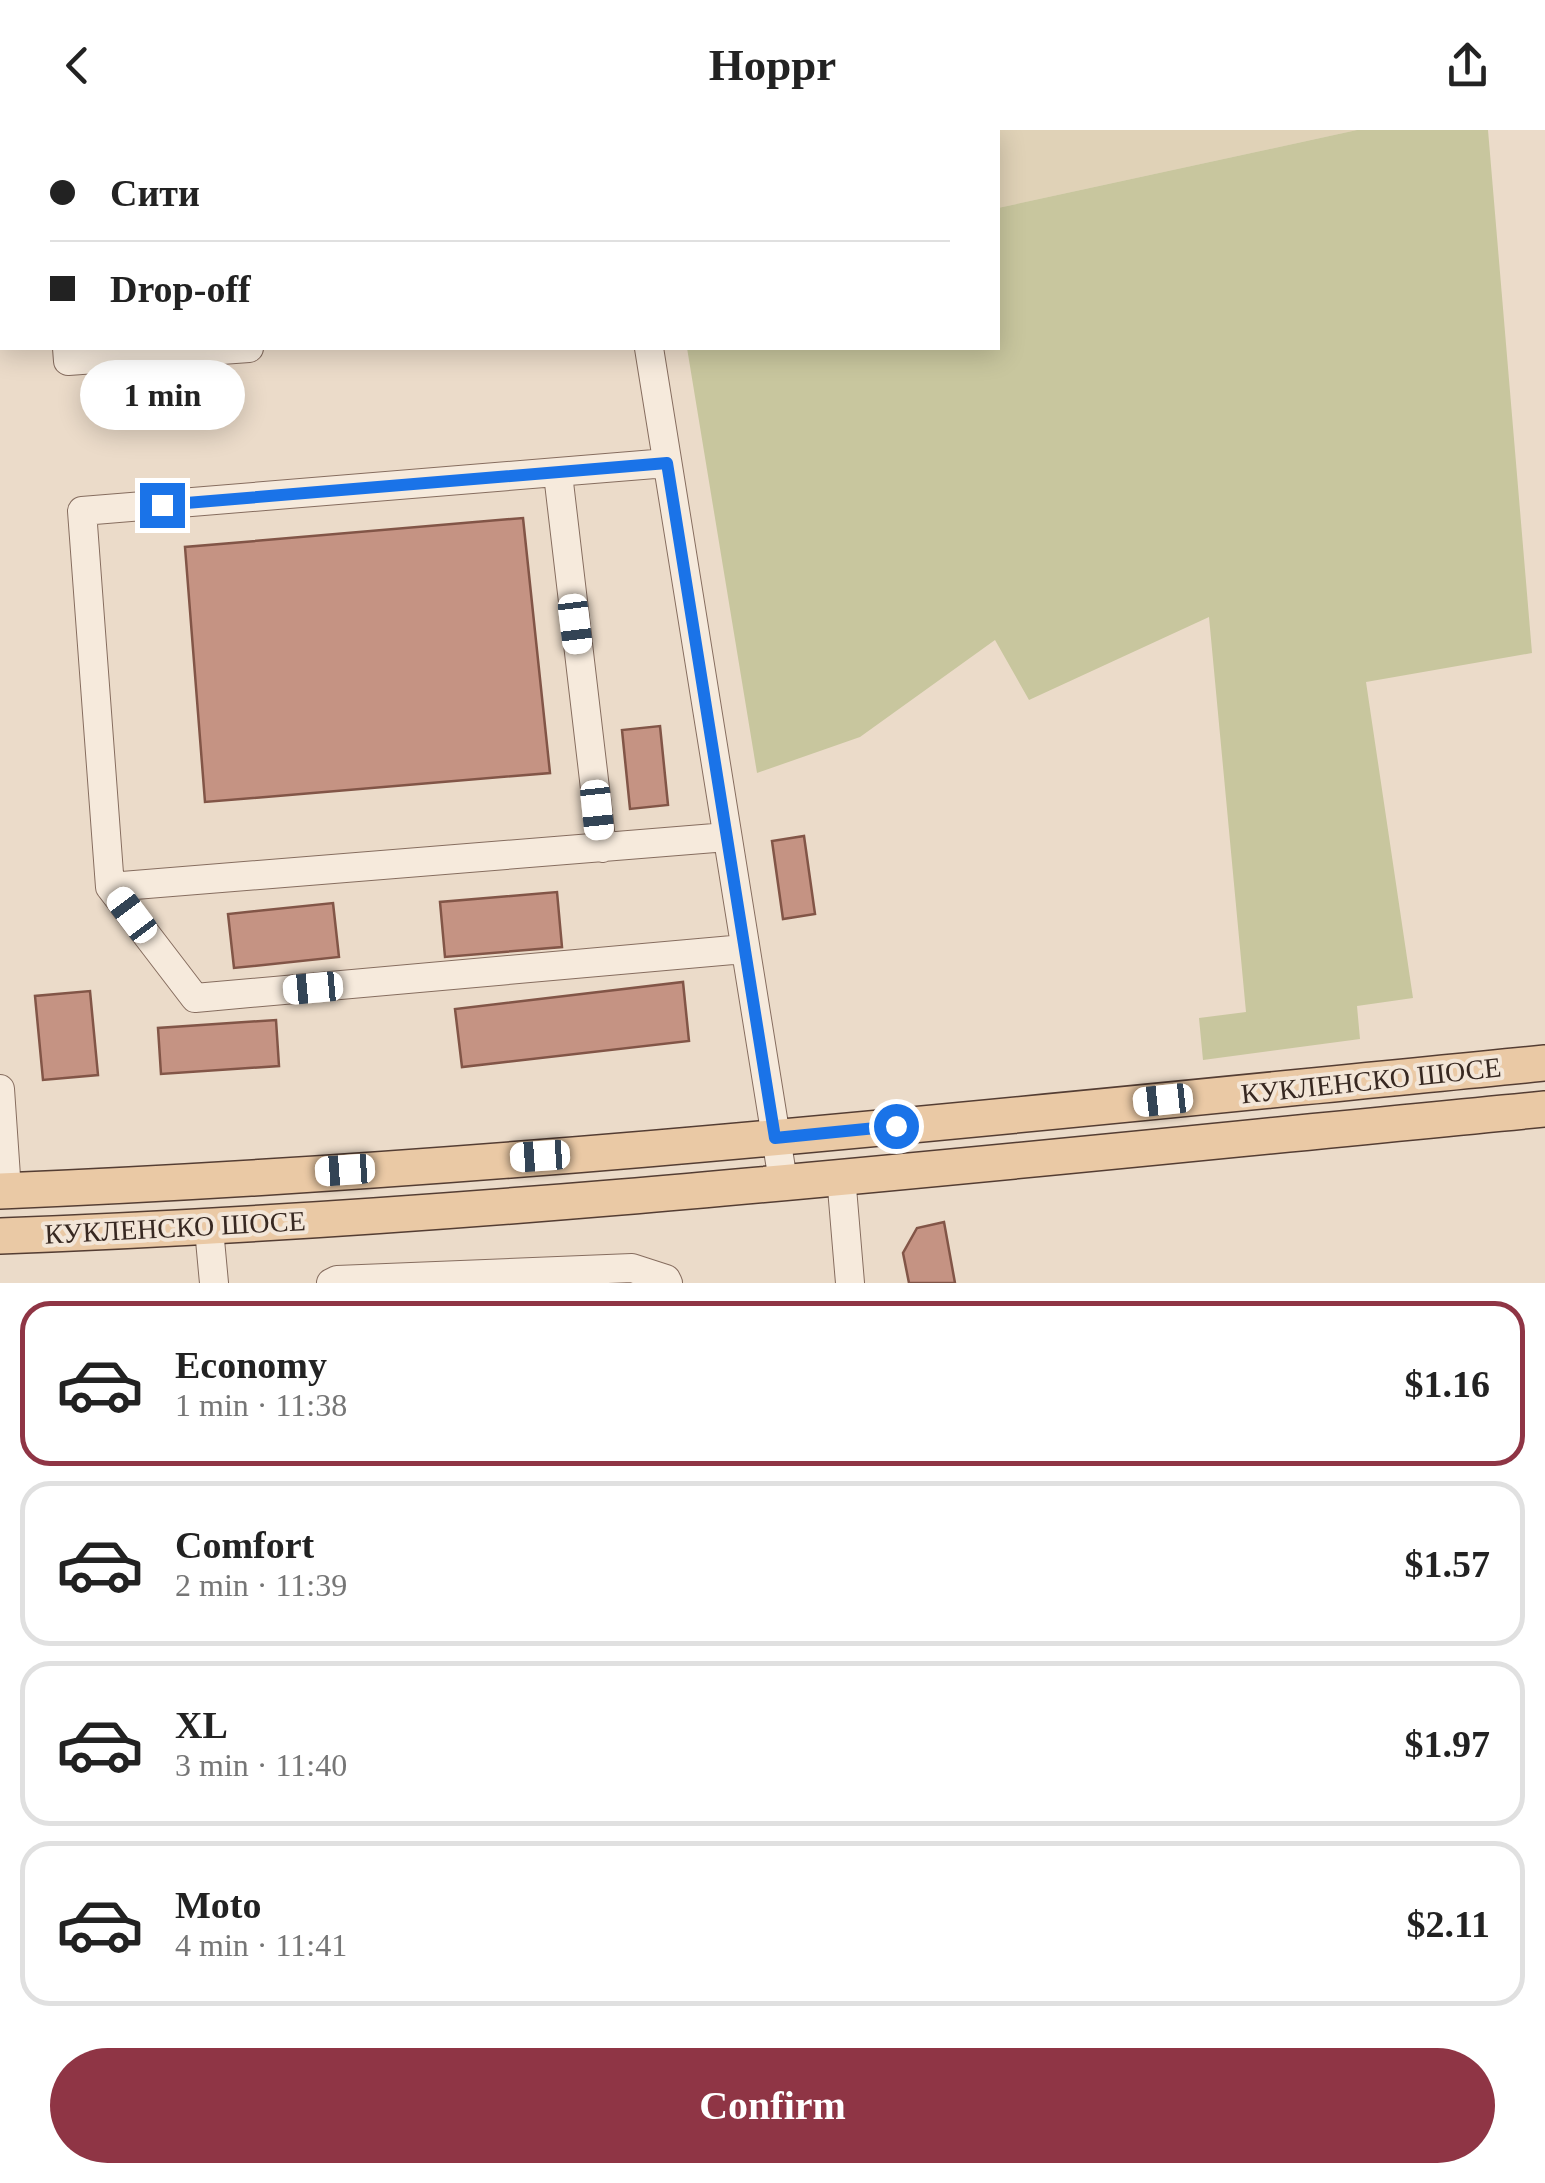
<!DOCTYPE html>
<meta charset="utf-8">
<style>
:root{--surface:#fff;--page:#f2f2f2;--text:#222;--muted:#767676;--line:#e0e0e0;--accent:#8f3545}
body{margin:0;font-family:Georgia,serif;background:var(--page);color:var(--text);height:100vh;display:flex;flex-direction:column;font-size:38px;white-space:nowrap}
*{box-sizing:border-box;margin:0}
p{font-size:32px;color:var(--muted)}
.icon{flex:none;width:55px;height:55px;fill:none;stroke:currentColor;stroke-width:2;stroke-linecap:round;stroke-linejoin:round}
.map{position:relative;height:1153px;overflow:hidden}
.drawer{display:flex;flex-direction:column;background:var(--surface);flex:1}
.drawer>*{flex:none}
.banner{position:absolute;left:0px;top:0px;width:1000px;height:220px;box-shadow:0 5px 25px #0003;display:grid;align-content:center;height:220px;padding:0 50px;background:var(--surface)}
.end{position:absolute;width:45px;height:45px;margin:-22px;border:12px solid #1a73e8;background:#fff;box-shadow:0 0 0 5px #fff}
.from{border-radius:50%}
.bubble{position:absolute;height:70px;border-radius:35px;background:var(--surface);box-shadow:0 5px 25px #0003;font-size:32px;font-weight:600;line-height:70px;text-align:center}
.car{position:absolute;width:30px;height:60px;margin:-30px -15px;border-radius:12px;box-shadow:0 0 8px 2px #0007;background:linear-gradient(#fff 24%,#345 0 40%,#fff 0 76%,#345 0 86%,#fff 0)}
.banner b{display:flex;align-items:center;gap:35px;height:95px;font-size:38px}
.banner b+b{border-top:2px solid var(--line)}
.banner i{width:25px;height:25px;background:var(--text)}
ul{padding:18px 0 0;list-style:none}
li{display:flex;align-items:center;gap:30px;height:165px;margin:0 20px 15px;padding:0 30px;border:5px solid var(--line);border-radius:30px}
li div{flex:1}
li b{display:block;font-size:38px}
li em{font-style:normal;font-weight:600}
li.on{border-color:var(--accent)}
li>.icon{width:90px;height:90px;stroke-width:1.5}
.action{display:flex;gap:20px;margin-top:auto;padding:20px 50px}
.action a{flex:1;height:115px;border-radius:60px;background:var(--accent);color:#fff;font-size:40px;font-weight:600;line-height:115px;text-align:center}
header{display:flex;justify-content:space-between;align-items:center;height:130px;padding:0 50px;background:var(--surface);font-size:45px;font-weight:600}
.map>svg:first-child{display:block}
.farmland{fill:#e0d2b7}
.green{fill:#c8c69e}
.building{fill:#c59383;stroke:#825547;stroke-width:2.5}
.lines{fill:none;stroke-linecap:round;stroke-linejoin:round}
.minor-casing{stroke:#866d5f;stroke-width:30}
.major-casing{stroke:#543d33;stroke-width:38}
.minor{stroke:#f6eadc;stroke-width:28}
.major{stroke:#eac9a5;stroke-width:35}
.route{stroke:#1a73e8;stroke-width:12}
.labels{text-anchor:middle;stroke-width:8;stroke-linejoin:round;paint-order:stroke}
.street-label{font-size:28px;fill:#372821;stroke:#f3e6d8}
</style>
<header><svg class="icon" aria-label="back" viewBox="0 0 24 24"><path d="M15 5l-7 7 7 7"/></svg>Hoppr<svg class="icon" aria-label="share" viewBox="0 0 24 24"><path d="M12 15V3M7 8l5-5 5 5M5 13v7h14v-7"/></svg></header>
<div class="map">
<svg width="1545" height="1153" viewBox="0 0 1545 1153">
<rect width="100%" height="100%" fill="#ebdbc9"/>
<path class="farmland" d="M844,0H1357L998,78V2Z"/>
<path class="green" d="M1357,0H1488L1532,523L1366,552L1413,868L1357,876L1360,909L1203,930L1199,888L1246,882L1209,487L1029,570L995,510L860,607L757,643L687,218H998V78Z"/>
<path class="building" d="M523,388L550,643L205,672L185,417Z
M660,596L668,675L630,679L622,600Z
M804,706L815,784L783,789L772,711Z
M557,762L562,817L445,827L440,772Z
M333,773L339,827L234,838L228,784Z
M683,852L689,911L462,937L455,879Z
M90,861L98,945L43,950L35,866Z
M276,890L279,936L161,944L158,898Z
M944,1092L955,1153H909L903,1123L917,1098Z"/>
<g class="lines">
<defs>
<path id="minor" d="M45,0L46,2
M213,0V2
M511,0L512,2
M614,0V2
M67,218L68,231L249,218
M649,218L783,1051
M667,333L82,381L110,757L727,707
M558,344L602,718
M110,757L195,868L744,819
M0,959L7,1061
M841,1046L850,1153
M209,1099L214,1153
M331,1153L337,1150L632,1138L666,1149L668,1153"/>
<path id="major" d="M0,1061C516,1040 1031,983 1545,933
M0,1106C516,1087 1031,1028 1545,979"/>
</defs>
<use href="#minor" class="minor-casing"/>
<use href="#major" class="major-casing"/>
<use href="#minor" class="minor"/>
<use href="#major" class="major"/>
</g>
<g class="lines">
<path class="route" d="M162,375L667,333L775,1008L896,996"/>
</g>
<g class="labels">
<g class="street-label">
<text transform="translate(1371 950) rotate(-6)" y="10">КУКЛЕНСКО ШОСЕ</text>
<text transform="translate(175 1097) rotate(-3)" y="10">КУКЛЕНСКО ШОСЕ</text>
</g>
</g>
</svg>
<i class="end from" style="left:896px;top:996px"></i>
<i class="end" style="left:162px;top:375px"></i>
<div class="bubble" style="left:80px;top:230px;width:165px">1 min</div>
<i class="car" style="left:575px;top:494px;rotate:173deg"></i>
<i class="car" style="left:597px;top:680px;rotate:174deg"></i>
<i class="car" style="left:132px;top:785px;rotate:323deg"></i>
<i class="car" style="left:313px;top:858px;rotate:265deg"></i>
<i class="car" style="left:1163px;top:970px;rotate:264deg"></i>
<i class="car" style="left:540px;top:1026px;rotate:266deg"></i>
<i class="car" style="left:345px;top:1040px;rotate:266deg"></i>
<div class="banner">
<b><i class="from"></i>Сити</b>
<b><i></i>Drop-off</b>
</div>
</div>
<section class="drawer">
<ul>
<li class="on"><svg class="icon" aria-label="car" viewBox="0 0 24 24"><path d="M5 17H2v-5l4-1 3-4h7l3 4 3 1v5h-3M9 17h6M6 11h13"/><circle cx="7" cy="17" r="2"/><circle cx="17" cy="17" r="2"/></svg><div><b>Economy</b><p>1 min · 11:38</p></div><em>$1.16</em></li>
<li><svg class="icon" aria-label="car" viewBox="0 0 24 24"><path d="M5 17H2v-5l4-1 3-4h7l3 4 3 1v5h-3M9 17h6M6 11h13"/><circle cx="7" cy="17" r="2"/><circle cx="17" cy="17" r="2"/></svg><div><b>Comfort</b><p>2 min · 11:39</p></div><em>$1.57</em></li>
<li><svg class="icon" aria-label="car" viewBox="0 0 24 24"><path d="M5 17H2v-5l4-1 3-4h7l3 4 3 1v5h-3M9 17h6M6 11h13"/><circle cx="7" cy="17" r="2"/><circle cx="17" cy="17" r="2"/></svg><div><b>XL</b><p>3 min · 11:40</p></div><em>$1.97</em></li>
<li><svg class="icon" aria-label="car" viewBox="0 0 24 24"><path d="M5 17H2v-5l4-1 3-4h7l3 4 3 1v5h-3M9 17h6M6 11h13"/><circle cx="7" cy="17" r="2"/><circle cx="17" cy="17" r="2"/></svg><div><b>Moto</b><p>4 min · 11:41</p></div><em>$2.11</em></li>
</ul>
<div class="action"><a>Confirm</a></div>
</section>
